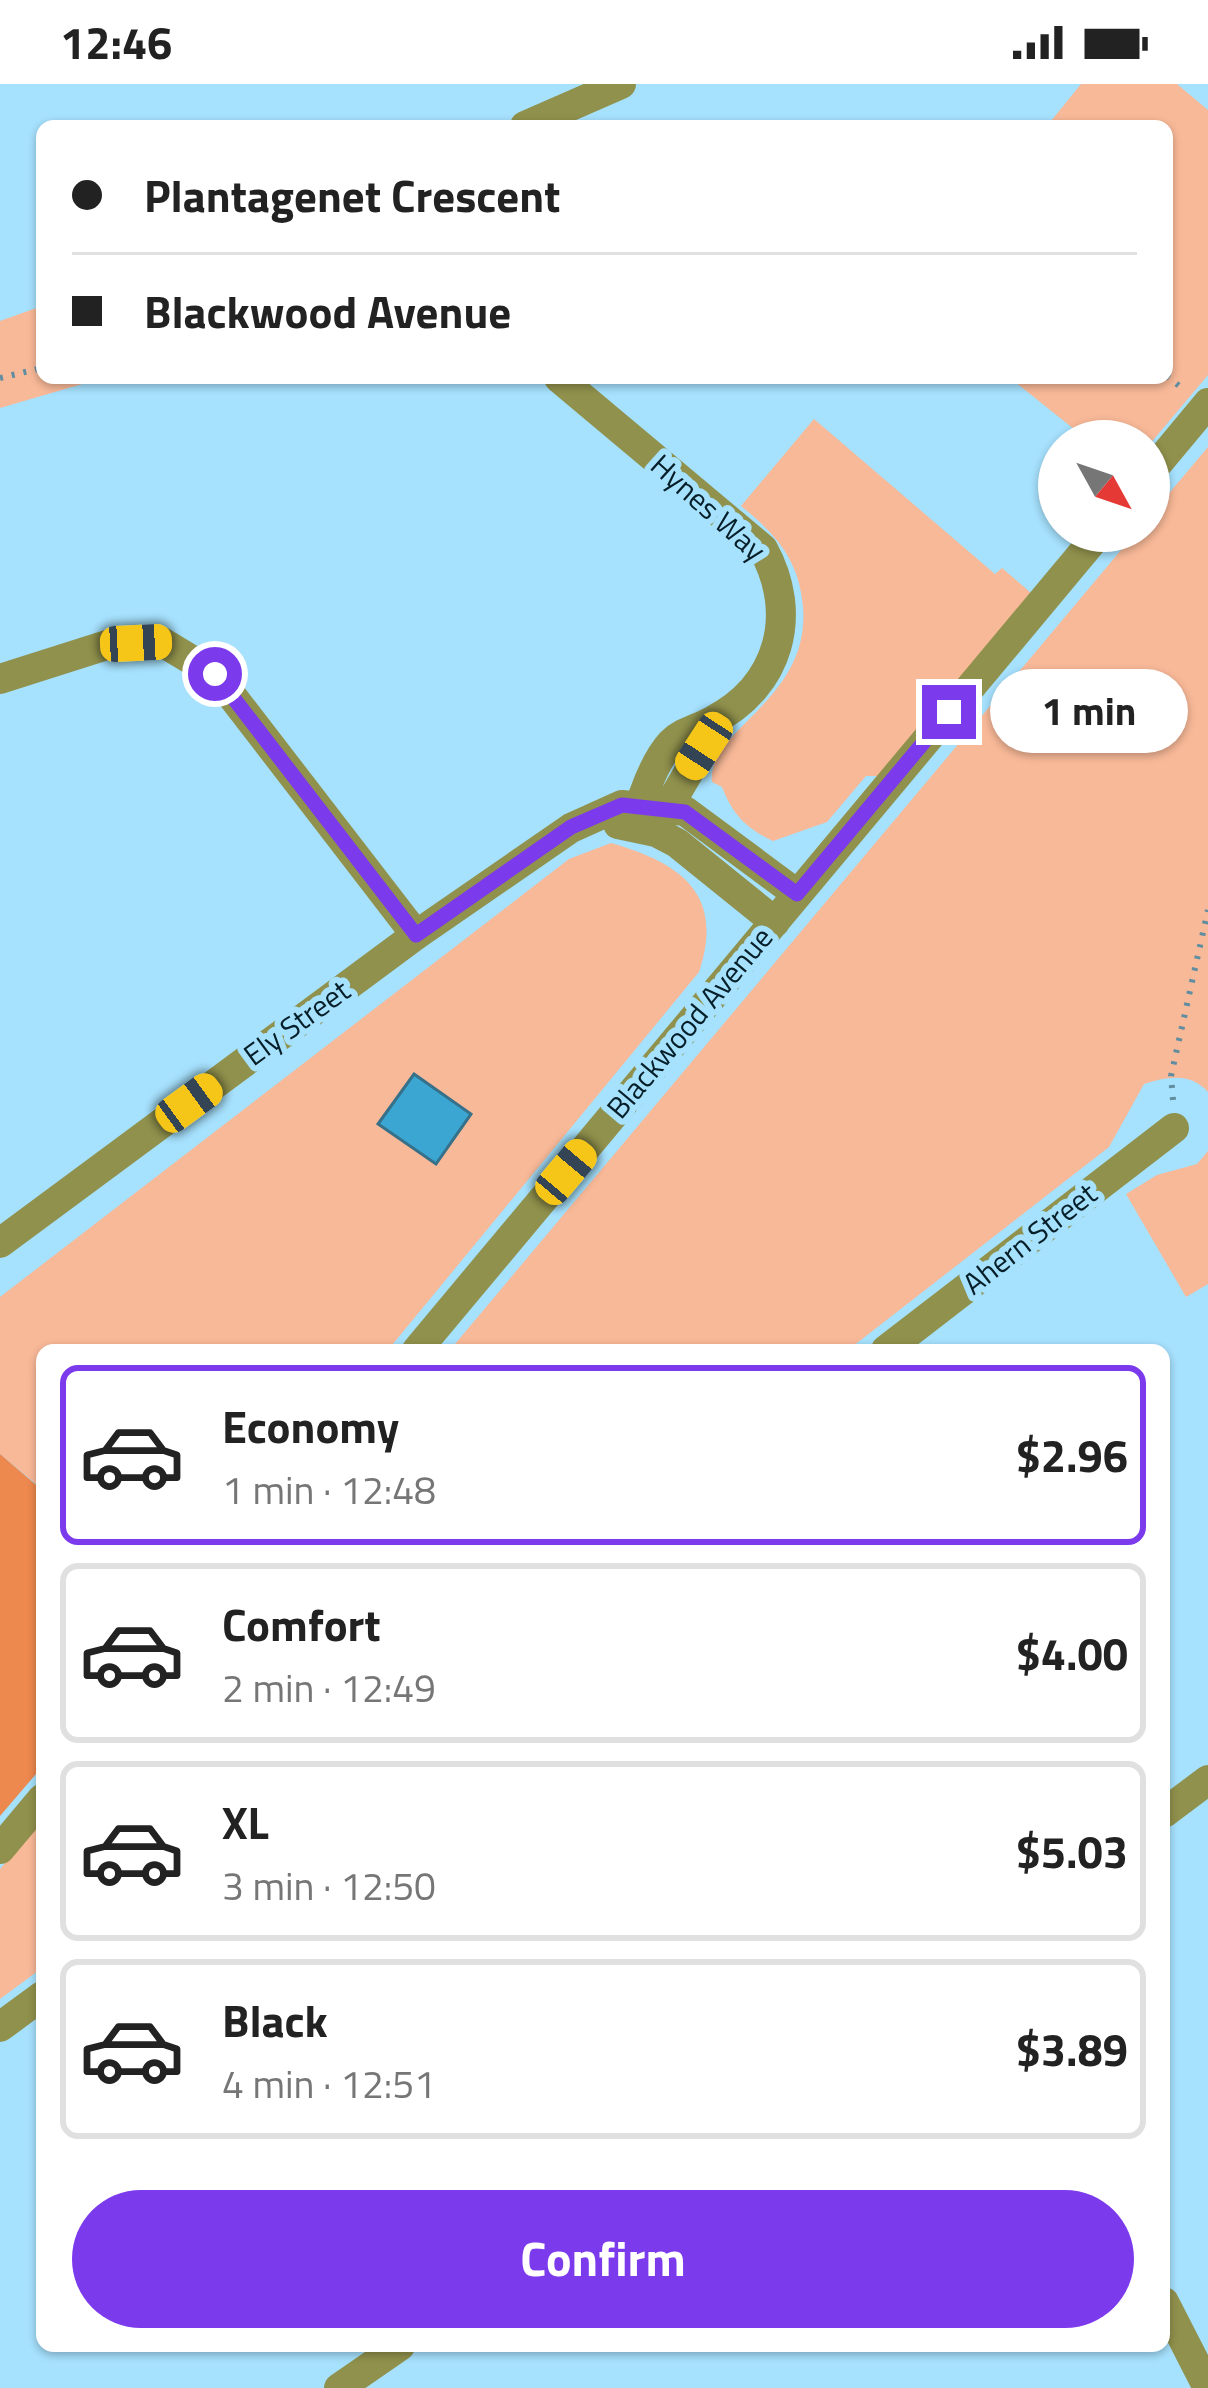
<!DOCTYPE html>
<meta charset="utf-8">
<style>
:root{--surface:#fff;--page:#f2f2f2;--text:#222;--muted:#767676;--line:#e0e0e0;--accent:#7c3aed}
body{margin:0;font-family:"Titillium Web",sans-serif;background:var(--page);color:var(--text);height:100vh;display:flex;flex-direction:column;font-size:45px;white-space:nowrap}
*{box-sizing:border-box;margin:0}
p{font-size:39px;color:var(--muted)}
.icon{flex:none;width:66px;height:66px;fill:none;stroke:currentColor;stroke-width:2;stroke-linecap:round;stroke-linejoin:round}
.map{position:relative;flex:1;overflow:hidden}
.details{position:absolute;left:36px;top:1260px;width:1134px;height:1008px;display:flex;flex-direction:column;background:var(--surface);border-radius:18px;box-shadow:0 3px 9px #0004}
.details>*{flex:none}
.banner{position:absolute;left:36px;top:36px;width:1137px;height:264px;border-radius:18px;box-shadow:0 3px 9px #0004;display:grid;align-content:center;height:264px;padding:0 36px;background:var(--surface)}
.needle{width:78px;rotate:130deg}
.controls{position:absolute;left:1038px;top:336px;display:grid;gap:24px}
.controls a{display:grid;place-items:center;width:132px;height:132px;border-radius:50%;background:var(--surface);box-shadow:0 3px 9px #0004;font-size:60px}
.end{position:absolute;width:54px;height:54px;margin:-27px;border:15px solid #7c3aed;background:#fff;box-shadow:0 0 0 6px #fff}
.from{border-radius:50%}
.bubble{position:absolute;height:84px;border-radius:42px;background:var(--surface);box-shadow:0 3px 9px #0004;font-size:39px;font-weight:700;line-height:84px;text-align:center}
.car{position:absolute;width:36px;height:72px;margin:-36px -18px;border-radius:15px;box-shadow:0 0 9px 3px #0007;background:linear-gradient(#f5c518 24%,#345 0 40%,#f5c518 0 76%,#345 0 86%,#f5c518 0)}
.banner b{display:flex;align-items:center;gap:42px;height:114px;font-size:45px}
.banner b+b{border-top:3px solid var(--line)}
.banner i{width:30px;height:30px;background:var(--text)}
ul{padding:21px 0 0;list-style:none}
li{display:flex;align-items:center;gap:36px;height:180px;margin:0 24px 18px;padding:0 12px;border:6px solid var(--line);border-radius:18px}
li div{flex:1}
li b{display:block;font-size:45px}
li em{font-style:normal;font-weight:700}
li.on{border-color:var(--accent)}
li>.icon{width:108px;height:108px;stroke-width:1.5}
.primary-button{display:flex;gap:24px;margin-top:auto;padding:24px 36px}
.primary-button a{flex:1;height:138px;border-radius:72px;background:var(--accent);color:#fff;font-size:48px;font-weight:700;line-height:138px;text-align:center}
.status{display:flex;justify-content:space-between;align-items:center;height:84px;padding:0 60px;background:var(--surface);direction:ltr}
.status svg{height:33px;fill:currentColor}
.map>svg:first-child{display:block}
.green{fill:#f8b998}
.forest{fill:#ed884e}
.building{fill:#3ba6d2;stroke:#367089;stroke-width:3}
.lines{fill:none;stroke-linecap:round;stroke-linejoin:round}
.path{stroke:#618da1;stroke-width:6;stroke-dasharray:3 9;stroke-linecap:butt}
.minor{stroke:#90914c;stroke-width:30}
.route{stroke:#7c3aed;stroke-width:15}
.labels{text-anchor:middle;stroke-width:12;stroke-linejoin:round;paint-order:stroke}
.street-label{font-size:30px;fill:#061e28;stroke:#a6e1fd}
</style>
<div class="status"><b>12:46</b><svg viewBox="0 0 49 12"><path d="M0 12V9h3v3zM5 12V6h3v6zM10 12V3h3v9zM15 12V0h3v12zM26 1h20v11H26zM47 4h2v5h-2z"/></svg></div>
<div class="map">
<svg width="1208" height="2304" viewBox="0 0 1208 2304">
<rect width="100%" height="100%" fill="#a6e1fd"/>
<path class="green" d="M1081,0H1177L1208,26V291L1149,361V357H1089L1010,294H1167V42H1047Z
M42,222V294H103L0,324V237Z
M814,335L995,490L1002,484L1031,509L880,692H866L827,738L773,757C746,744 733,731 722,703L712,698C706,645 811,617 803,522C799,476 776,450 741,422Z
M1208,363V1008C1190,988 1167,993 1144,1000L1109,1063L848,1266H450L1137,447H1149V433Z
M611,759C681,779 725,810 699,888L388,1266H42V1405L0,1370V1213L569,775Z
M1208,1067V1200L1186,1213L1126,1110L1157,1091L1197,1080Z
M42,1734V1884L0,1915V1785Z"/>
<path class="forest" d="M0,1370L42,1406V1683L0,1732Z"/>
<path class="building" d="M414,990L471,1030L436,1080L378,1040Z"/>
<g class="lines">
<path class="path" d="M1167,292L1183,305
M0,294L42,284
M1173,1016L1171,992L1208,826"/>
<path class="minor" d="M525,42L621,0
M559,294L763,465C799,530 780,602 712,637C698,645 683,647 671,659C652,680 641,716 634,743
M1149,390L1208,319
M0,595L110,560L162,558L215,590L416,851
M660,737L704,662L713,637
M618,740L656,748L677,759L775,838
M0,1159L416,851L571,744L622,721L685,727L797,810
M417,1266L1101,447
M886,1266L1174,1044
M1164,1729L1208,1696
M0,1765L42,1715
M0,1943L42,1912
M1164,2218L1208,2304
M339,2304L400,2262"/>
</g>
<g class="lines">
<path class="route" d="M215,590L416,851L571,743L622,721L685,728L797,810L949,628"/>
</g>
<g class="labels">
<g class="street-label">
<text transform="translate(708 424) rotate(42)" y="10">Hynes Way</text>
<text transform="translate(297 939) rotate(-36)" y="10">Ely Street</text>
<text transform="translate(690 939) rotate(-50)" y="10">Blackwood Avenue</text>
<text transform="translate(1030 1155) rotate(-38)" y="10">Ahern Street</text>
</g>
</g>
</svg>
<div class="controls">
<a><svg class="needle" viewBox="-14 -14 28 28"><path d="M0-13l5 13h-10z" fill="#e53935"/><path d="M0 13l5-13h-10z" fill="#767676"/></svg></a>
</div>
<i class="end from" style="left:215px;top:590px"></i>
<i class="end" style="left:949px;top:628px"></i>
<div class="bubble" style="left:990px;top:585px;width:198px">1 min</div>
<i class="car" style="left:136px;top:559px;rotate:87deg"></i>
<i class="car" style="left:704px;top:662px;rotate:213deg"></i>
<i class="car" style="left:189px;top:1019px;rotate:54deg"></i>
<i class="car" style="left:566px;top:1088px;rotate:40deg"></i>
<div class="banner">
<b><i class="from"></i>Plantagenet Crescent</b>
<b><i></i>Blackwood Avenue</b>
</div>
<section class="details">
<ul>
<li class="on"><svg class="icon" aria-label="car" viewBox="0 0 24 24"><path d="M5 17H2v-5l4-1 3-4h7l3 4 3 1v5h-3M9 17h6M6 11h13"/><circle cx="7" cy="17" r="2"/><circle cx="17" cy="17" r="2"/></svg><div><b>Economy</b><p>1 min · 12:48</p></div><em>$2.96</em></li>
<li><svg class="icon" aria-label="car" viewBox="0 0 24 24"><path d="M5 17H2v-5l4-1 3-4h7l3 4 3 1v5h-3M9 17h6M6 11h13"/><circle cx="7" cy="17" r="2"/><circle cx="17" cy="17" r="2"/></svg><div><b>Comfort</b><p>2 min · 12:49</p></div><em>$4.00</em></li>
<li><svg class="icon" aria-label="car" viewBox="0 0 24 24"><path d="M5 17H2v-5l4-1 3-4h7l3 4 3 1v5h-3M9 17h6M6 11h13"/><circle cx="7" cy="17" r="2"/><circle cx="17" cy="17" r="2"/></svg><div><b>XL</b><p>3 min · 12:50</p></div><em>$5.03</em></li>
<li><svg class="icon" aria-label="car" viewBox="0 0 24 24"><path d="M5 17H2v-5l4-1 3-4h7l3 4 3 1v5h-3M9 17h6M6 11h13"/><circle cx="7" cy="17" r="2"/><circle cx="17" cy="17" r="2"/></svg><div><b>Black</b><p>4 min · 12:51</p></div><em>$3.89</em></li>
</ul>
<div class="primary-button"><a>Confirm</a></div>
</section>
</div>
